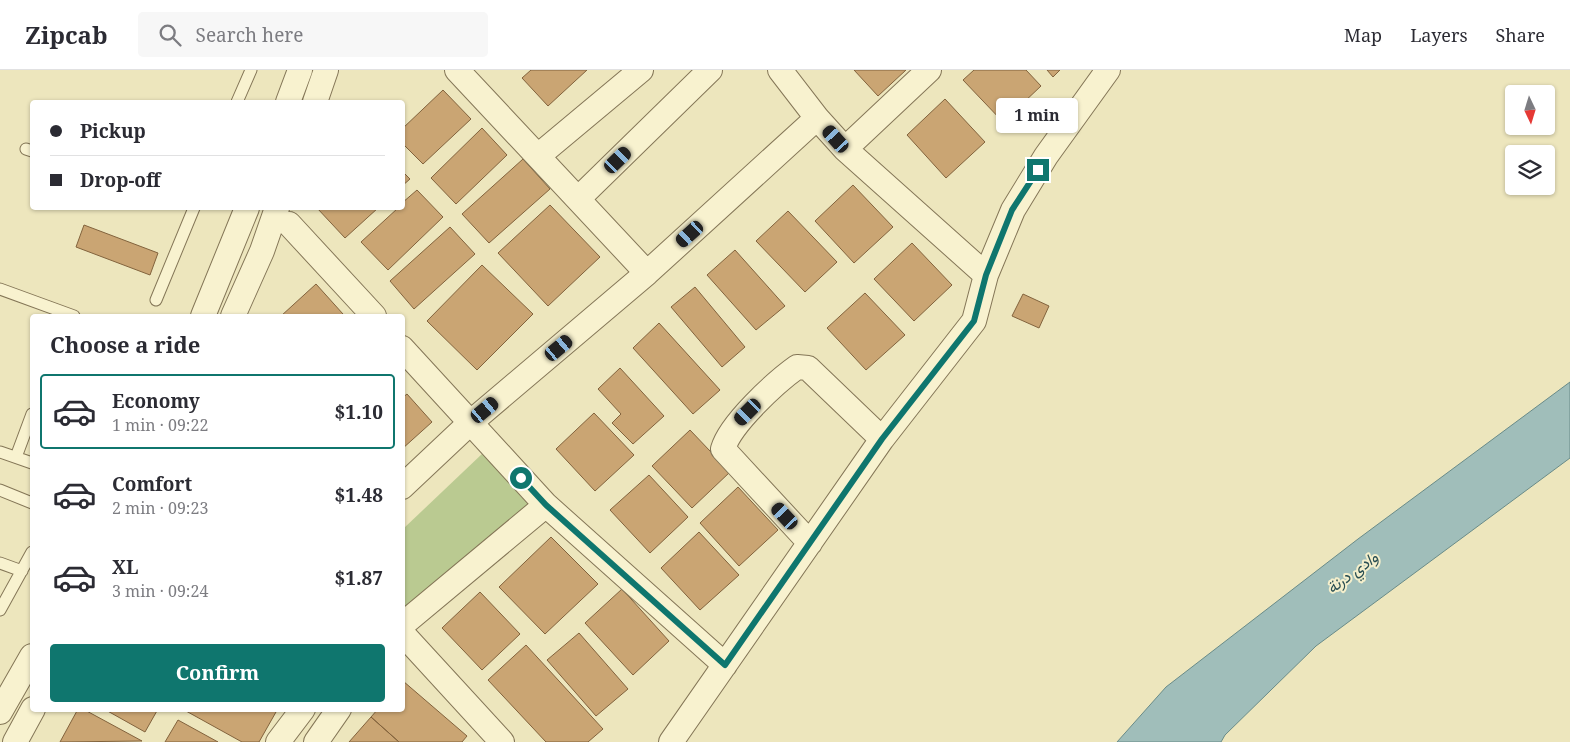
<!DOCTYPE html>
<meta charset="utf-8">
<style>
:root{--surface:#fff;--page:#f7f7f7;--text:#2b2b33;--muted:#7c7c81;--line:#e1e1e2;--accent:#0f766e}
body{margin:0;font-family:"Noto Serif",Vazirmatn,serif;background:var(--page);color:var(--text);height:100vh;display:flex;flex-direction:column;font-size:19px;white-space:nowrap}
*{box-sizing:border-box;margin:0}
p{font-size:16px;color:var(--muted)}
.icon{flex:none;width:28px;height:28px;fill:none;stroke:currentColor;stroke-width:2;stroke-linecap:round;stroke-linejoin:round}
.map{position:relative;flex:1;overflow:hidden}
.sheet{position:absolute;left:30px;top:244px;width:375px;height:398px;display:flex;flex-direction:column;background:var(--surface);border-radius:5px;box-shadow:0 1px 4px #0004}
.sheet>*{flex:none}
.banner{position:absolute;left:30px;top:30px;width:375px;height:110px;border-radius:5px;box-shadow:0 1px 4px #0004;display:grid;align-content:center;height:110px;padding:0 20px;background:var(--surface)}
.needle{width:32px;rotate:176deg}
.fabs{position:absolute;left:1505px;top:15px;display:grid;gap:10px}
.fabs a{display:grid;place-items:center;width:50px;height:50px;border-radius:5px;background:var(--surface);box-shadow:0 1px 4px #0004;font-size:25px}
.end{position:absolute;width:22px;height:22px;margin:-11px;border:6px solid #0f766e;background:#fff;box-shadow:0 0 0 2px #fff}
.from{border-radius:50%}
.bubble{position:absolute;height:35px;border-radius:5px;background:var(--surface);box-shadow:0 1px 4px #0004;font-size:16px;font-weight:700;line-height:35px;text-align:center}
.car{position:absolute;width:15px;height:30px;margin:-15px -8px;border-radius:6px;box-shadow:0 0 4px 1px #0007;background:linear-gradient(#222 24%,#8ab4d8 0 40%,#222 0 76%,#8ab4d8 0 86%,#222 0)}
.banner b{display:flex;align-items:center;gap:18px;height:48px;font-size:19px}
.banner b+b{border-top:1px solid var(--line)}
.banner i{width:12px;height:12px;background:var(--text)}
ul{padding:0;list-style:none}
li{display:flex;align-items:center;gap:15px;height:75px;margin:0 10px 8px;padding:0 10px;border:2px solid transparent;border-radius:5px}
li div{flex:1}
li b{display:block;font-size:19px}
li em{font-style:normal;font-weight:700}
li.on{border-color:var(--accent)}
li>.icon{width:45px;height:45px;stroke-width:1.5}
h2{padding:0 20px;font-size:22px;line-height:60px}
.cta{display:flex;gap:10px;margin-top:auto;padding:10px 20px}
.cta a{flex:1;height:58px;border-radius:5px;background:var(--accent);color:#fff;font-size:20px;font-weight:700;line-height:58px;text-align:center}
header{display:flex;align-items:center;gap:30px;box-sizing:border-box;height:70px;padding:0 25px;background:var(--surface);border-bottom:1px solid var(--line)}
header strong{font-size:24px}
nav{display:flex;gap:28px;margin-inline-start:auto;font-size:18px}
.search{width:350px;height:45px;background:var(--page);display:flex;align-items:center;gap:12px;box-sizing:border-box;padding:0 18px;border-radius:5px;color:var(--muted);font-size:19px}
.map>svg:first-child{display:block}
.green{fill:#baca91}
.water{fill:#a0beba;stroke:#698b88}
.building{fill:#caa573;stroke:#82633d}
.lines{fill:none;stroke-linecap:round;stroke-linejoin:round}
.lane-casing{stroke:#847657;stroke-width:13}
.street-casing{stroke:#847657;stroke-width:26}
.lane{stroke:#f8f2cf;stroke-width:11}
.street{stroke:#f8f2cf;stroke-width:24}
.route{stroke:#0f766e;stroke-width:6}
.labels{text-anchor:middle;stroke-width:4;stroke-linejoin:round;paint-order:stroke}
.water-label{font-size:16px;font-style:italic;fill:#2a4f53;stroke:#f4efcc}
</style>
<header>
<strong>Zipcab</strong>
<div class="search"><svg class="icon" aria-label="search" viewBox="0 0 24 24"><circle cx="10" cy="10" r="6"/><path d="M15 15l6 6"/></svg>Search here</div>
<nav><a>Map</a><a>Layers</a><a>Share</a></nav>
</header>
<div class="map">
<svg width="1570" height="672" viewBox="0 0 1570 672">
<rect width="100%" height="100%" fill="#ede6bd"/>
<path class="green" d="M483,383L535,436L403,546V459Z"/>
<path class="water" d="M1570,312V388L1316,576L1225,665L1221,672H1117L1166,617L1358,469Z"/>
<path class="building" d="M531,0H587L548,36L522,8Z
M854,0H906L878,26Z
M974,0H1026L1041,16L1003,52L963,10Z
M1047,0H1060L1053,7Z
M443,20L471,49L423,94L402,73V59Z
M945,29L985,72L946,108L907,65Z
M482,58L507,85L456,134L431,108Z
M523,89L550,119L489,173L462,144Z
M402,101L410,109L402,116Z
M853,115L893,157L854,193L815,151Z
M417,120L443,147L388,200L361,172L398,138H402V133Z
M550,135L600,187L548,236L498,183Z
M317,138H378L345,168Z
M788,141L837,192L805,222L756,171Z
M84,155L158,183L150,205L76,177Z
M450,157L475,184L414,239L390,211Z
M912,173L952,215L914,251L874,209Z
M735,180L785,236L756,260L707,205Z
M482,195L533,244L477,300L427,251Z
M316,214L343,244L340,246H281Z
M695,217L745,277L722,297L671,237Z
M865,223L905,265L866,300L827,258Z
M1023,224L1049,236L1039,258L1012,246Z
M659,253L720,320L693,344L633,278Z
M620,298L664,346L633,374L612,353L621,344L598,319Z
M407,324L432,352L402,379V328Z
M594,343L634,385L595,421L556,379Z
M690,360L730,402L692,438L652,396Z
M649,405L688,447L650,483L610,440Z
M738,417L778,460L739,496L700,453Z
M699,462L739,505L700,540L661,498Z
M551,467L598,514L545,564L499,517Z
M622,519L669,571L633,605L585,553Z
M480,522L520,564L482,600L442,558Z
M579,563L628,619L596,646L547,590Z
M526,575L603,659L588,672H546L488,610Z
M403,611L467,666L462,672H399L371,647L378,639H402Z
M78,639H83L142,671L60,672Z
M104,639H158L145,662Z
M187,639H270L276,642L259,672H242L186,641Z
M371,647L399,672H349Z
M178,650L218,672H165Z"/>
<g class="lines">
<defs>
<path id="lane" d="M237,32L251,0
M26,79L32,81
M0,219L74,246
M156,230L194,138
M0,382L32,393
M16,387L32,344
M0,420L32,433
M0,493L22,501
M0,540L32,482"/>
<path id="street" d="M457,0L647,203
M780,0L817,48L845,79L986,205
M288,32L300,0
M315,32L326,0
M845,79L929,0
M538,86L641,0
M579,128L710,0
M289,154L374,246
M203,246L247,138
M233,246L262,181L277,138
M402,278L546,435L725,595
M402,417L470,353L647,203L817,48
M810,473L723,379C730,354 776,312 797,297L808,298L882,369
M402,555L546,435
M402,563L502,672
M0,642L32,586
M15,672L33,639
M278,672L303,639
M316,672L339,639
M671,672L882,369L974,251L986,205L1013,140L1046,86L1108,0"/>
</defs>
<use href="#lane" class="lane-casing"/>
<use href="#street" class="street-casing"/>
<use href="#lane" class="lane"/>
<use href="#street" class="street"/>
</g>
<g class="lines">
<path class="route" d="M521,408L546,435L725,595L882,369L974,251L986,205L1012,140L1038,100"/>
</g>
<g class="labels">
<g class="water-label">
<text transform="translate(1352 502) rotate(-36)" y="6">وادي درنة</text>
</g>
</g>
</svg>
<div class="fabs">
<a><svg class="needle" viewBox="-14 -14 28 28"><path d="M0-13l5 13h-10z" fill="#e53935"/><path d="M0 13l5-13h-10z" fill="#7c7c81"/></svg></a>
<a><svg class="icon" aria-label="layers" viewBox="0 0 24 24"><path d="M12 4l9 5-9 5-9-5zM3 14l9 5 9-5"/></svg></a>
</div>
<i class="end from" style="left:521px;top:408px"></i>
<i class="end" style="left:1038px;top:100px"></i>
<div class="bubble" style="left:996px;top:28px;width:82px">1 min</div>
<i class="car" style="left:836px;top:69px;rotate:318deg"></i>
<i class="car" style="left:618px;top:90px;rotate:46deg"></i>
<i class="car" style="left:690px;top:164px;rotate:228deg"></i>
<i class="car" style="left:559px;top:278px;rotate:50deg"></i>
<i class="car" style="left:485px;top:340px;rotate:50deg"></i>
<i class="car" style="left:748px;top:342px;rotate:225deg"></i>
<i class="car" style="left:785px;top:446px;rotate:317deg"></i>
<div class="banner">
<b><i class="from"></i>Pickup</b>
<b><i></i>Drop-off</b>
</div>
<section class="sheet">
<h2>Choose a ride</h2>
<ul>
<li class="on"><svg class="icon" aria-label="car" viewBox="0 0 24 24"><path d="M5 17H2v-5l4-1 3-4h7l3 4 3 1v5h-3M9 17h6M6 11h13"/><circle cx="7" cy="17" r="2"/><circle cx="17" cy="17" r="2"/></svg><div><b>Economy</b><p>1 min · 09:22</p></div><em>$1.10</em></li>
<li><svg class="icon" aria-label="car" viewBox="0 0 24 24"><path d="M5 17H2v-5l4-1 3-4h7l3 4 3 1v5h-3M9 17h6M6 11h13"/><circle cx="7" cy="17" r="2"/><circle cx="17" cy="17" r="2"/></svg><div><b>Comfort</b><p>2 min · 09:23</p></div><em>$1.48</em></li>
<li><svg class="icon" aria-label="car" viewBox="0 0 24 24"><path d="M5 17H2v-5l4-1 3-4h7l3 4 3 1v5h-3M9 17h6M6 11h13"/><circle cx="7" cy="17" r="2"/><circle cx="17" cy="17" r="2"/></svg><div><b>XL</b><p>3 min · 09:24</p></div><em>$1.87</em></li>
</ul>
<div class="cta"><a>Confirm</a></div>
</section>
</div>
